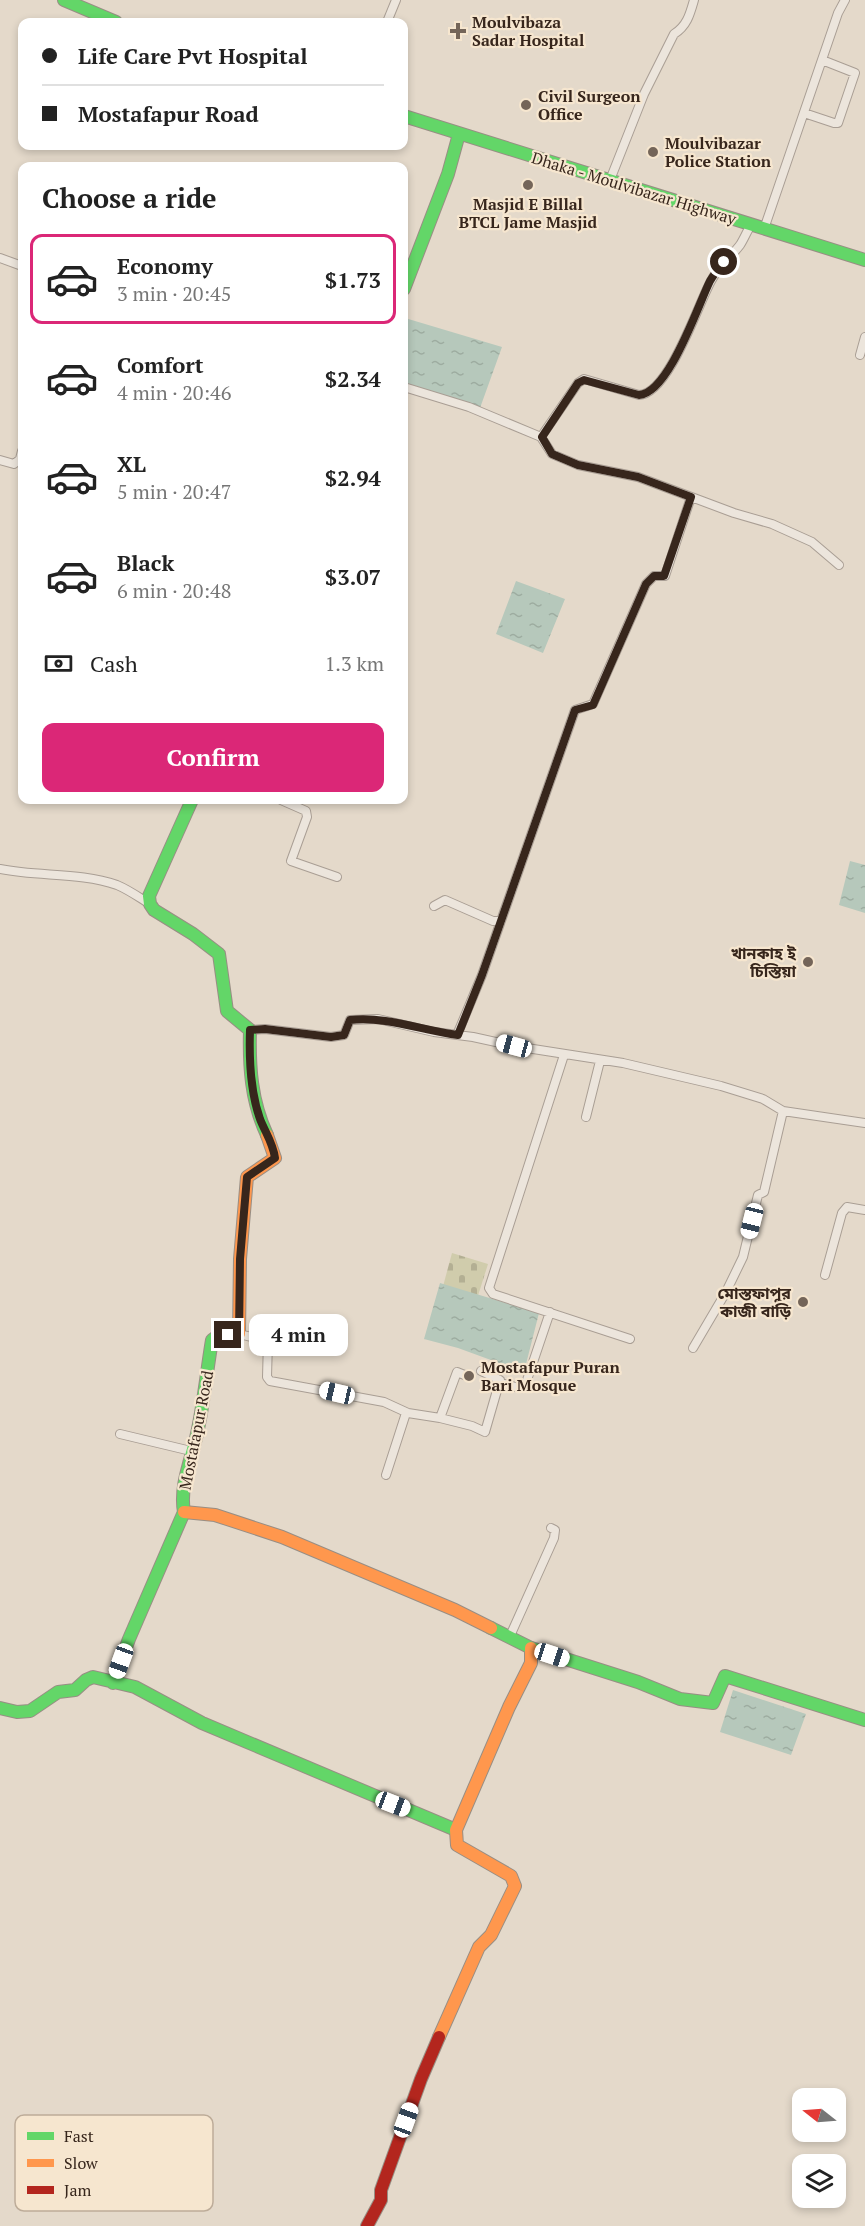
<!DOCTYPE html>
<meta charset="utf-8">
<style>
:root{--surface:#fff;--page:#f6f6f6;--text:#222;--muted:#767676;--line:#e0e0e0;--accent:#db2777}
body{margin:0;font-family:"PT Serif","Noto Sans Bengali",serif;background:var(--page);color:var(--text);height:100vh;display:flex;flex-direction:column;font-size:22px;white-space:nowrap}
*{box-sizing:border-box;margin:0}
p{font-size:20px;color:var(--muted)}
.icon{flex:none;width:33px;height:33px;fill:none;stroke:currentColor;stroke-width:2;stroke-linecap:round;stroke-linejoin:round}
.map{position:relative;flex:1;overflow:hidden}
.panel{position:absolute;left:18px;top:162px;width:390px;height:642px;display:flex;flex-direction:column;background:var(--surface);border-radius:12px;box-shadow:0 3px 9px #0003}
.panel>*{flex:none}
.banner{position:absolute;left:18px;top:18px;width:390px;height:132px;border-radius:12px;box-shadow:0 3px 9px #0003;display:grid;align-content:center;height:132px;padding:0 24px;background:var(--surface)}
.needle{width:39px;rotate:287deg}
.controls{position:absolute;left:792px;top:2088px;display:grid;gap:12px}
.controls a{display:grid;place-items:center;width:54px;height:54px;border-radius:12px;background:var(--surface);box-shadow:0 3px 9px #0003;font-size:30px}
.end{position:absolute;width:27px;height:27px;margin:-14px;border:8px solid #37261c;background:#fff;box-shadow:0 0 0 3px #fff}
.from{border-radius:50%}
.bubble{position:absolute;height:42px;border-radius:12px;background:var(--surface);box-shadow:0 3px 9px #0003;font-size:20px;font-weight:700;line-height:42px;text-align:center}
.car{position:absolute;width:18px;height:36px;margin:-18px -9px;border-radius:8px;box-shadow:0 0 4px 2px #0007;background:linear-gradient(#fff 24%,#345 0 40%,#fff 0 76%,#345 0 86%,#fff 0)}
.banner b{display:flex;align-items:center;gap:21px;height:57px;font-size:22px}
.banner b+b{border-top:2px solid var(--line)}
.banner i{width:15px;height:15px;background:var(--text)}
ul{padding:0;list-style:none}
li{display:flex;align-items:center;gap:18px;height:90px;margin:0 12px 9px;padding:0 12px;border:3px solid transparent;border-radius:12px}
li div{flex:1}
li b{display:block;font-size:22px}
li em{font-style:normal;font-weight:700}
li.active{border-color:var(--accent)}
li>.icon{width:54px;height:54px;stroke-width:1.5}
h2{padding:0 24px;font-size:27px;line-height:72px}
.pay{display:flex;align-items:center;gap:15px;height:66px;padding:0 24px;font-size:22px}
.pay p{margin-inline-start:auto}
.action{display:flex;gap:12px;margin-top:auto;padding:12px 24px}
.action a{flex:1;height:69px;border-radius:12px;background:var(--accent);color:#fff;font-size:24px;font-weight:700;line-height:69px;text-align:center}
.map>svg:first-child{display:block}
.cemetery{fill:url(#cemetery-stones)}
.water{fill:url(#water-ripples)}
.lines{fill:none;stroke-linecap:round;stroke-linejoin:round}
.street-casing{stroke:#a99e94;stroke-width:10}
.fast-casing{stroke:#988e84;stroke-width:14}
.slow-casing{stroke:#988e84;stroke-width:14}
.jam-casing{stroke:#988e84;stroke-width:14}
.street{stroke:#ece5dc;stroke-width:8}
.fast{stroke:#63d668;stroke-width:12}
.slow{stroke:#ff974d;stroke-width:12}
.jam{stroke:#b3261e;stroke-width:12}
.route{stroke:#37261c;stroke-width:8}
.poi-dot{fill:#746559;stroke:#f6e6cf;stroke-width:2}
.labels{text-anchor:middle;stroke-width:4.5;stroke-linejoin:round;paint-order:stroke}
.poi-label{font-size:16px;font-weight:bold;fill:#37261c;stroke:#f6e6cf;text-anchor:start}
.street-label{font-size:16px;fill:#37261c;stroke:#f6e6cf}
.key{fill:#f6e6cf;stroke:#bdac99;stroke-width:1.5}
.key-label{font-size:16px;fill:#37261c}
</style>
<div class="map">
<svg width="865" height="2226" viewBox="0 0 865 2226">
<defs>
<pattern id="cemetery-stones" width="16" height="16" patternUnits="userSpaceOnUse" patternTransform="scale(1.5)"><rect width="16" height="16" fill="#d0ccac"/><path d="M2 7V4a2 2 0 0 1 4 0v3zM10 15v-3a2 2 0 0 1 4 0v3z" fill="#b3af93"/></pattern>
<pattern id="water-ripples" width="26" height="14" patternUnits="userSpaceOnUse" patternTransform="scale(1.5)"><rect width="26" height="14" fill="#b6c8bb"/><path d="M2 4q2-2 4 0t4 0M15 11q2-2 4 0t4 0" fill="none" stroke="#9daca0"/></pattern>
</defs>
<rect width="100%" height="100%" fill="#e4d9ca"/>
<path class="cemetery" d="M452,1253L488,1264L476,1302L442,1290Z"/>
<path class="water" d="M405,318L502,347L480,408L404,384Z
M516,581L565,599L543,653L496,634Z
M850,861L865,865V913L839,905Z
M440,1283L539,1313L524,1372L458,1348L424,1339Z
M733,1690L806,1714L791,1755L720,1732Z"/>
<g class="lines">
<defs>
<path id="street" d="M387,22L396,0
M804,113L834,123H838L839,120L855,73L822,60
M610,180L644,94L674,34C687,26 690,14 694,0
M764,229L838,13L845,0
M0,258L22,266
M860,355L865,337
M404,387L469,407L541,437L552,454L578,465L638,477L734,513L772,524L812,542L839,565
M541,437L578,383L584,379L639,395C669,394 698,304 711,281C718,267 731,257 740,245C744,239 747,231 751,225
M0,460L14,464L20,459L22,451
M281,800L306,811L307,817L291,861L337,877
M0,869C39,877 80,872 117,885C129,890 140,898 150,904
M434,906L445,900L493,921H501
M250,1030L265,1029L331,1037L344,1035L350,1020L378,1019L434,1032L473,1037L514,1046L623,1063L721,1086L763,1099L783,1111L865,1123
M457,1035L482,975L575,710L593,704L646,584L654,576H665L691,497
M564,1055L489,1288L493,1294L630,1339
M586,1117L600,1061
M825,1275L842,1213L847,1207L865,1210
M216,1337L239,1334L268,1341L267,1377L270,1381L384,1402L408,1413L440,1418L457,1372L467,1376
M693,1348L726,1292L743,1257L758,1195L764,1192L783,1111
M505,1384L519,1388L525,1386L550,1312
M440,1418L472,1426L485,1432L500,1380L481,1371
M120,1434L191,1451
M386,1475L406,1413
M510,1636L554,1538L555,1530L551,1528"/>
<path id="fast" d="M64,0L116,22
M404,116L865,260
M404,289L448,174L459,134
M192,800L149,896L150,904L154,910L193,934L219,954L227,1011L250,1030C249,1066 251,1101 267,1135
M184,1512C179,1484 193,1456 198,1429C204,1400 207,1370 212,1340L216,1337
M491,1628L531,1648L638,1682L680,1699L713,1703L725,1676L865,1720
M113,1683L129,1639L184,1512
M0,1708L17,1712L30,1711L58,1692L75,1690L86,1680L93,1677L135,1687L202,1723L456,1830"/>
<path id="slow" d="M239,1334L240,1259L247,1177L275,1158L267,1135
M184,1512L215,1515L282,1537L455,1610L491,1628
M439,2037L479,1947L491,1935L515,1886L511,1876L457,1845L456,1830L509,1707L531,1663V1648"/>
<path id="jam" d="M367,2226L381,2200V2190L421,2079L439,2037"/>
</defs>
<use href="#street" class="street-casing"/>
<use href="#fast" class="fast-casing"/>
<use href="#slow" class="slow-casing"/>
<use href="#jam" class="jam-casing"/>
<use href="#street" class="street"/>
<use href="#fast" class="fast"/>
<use href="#slow" class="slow"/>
<use href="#jam" class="jam"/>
</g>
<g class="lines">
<path class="route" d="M228,1335L239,1334L240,1259L247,1177L275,1158C273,1143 265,1132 260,1119C250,1091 249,1059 250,1030L265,1029L331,1037L344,1035L350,1020C386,1016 421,1030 458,1035L482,975L575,710L593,705L646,584L654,576H664L691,497L638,477L578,465L552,454L542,437L578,383L584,380L639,395C669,393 698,305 710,281C714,274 719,268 724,262"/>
</g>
<g class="poi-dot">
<path d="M455 22h6v6h6v6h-6v6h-6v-6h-6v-6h6z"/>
<circle cx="526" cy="105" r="6"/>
<circle cx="653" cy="152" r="6"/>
<circle cx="528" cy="185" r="6"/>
<circle cx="808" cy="962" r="6"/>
<circle cx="803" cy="1302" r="6"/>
<circle cx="469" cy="1376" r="6"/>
</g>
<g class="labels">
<g class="poi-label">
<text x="472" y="28">Moulvibaza<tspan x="472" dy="18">Sadar Hospital</tspan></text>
<text x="538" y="102">Civil Surgeon<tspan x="538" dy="18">Office</tspan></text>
<text x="665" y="149">Moulvibazar<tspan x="665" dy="18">Police Station</tspan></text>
<text x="528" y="210" text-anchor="middle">Masjid E Billal<tspan x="528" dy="18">BTCL Jame Masjid</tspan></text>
<text x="796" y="959" text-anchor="end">খানকাহ ই<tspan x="796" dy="18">চিস্তিয়া</tspan></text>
<text x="791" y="1299" text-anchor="end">মোস্তফাপুর<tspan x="791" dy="18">কাজী বাড়ি</tspan></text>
<text x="481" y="1373">Mostafapur Puran<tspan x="481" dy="18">Bari Mosque</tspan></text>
</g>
<g class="street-label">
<text transform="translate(634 188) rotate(17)" y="6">Dhaka - Moulvibazar Highway</text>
<text transform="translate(196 1430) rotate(-79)" y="6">Mostafapur Road</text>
</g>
</g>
<rect x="15" y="2115" width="198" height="96" rx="9" class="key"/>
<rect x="27" y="2132" width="27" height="8" fill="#63d668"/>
<rect x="27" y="2159" width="27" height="8" fill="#ff974d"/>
<rect x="27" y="2186" width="27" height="8" fill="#b3261e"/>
<g class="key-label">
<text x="64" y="2142">Fast</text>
<text x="64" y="2169">Slow</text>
<text x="64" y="2196">Jam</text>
</g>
</svg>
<div class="controls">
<a><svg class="needle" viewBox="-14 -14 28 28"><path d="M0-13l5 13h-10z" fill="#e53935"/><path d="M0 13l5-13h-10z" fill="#767676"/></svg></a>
<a><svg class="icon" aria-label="layers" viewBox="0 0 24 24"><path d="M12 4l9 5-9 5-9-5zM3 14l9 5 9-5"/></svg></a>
</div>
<i class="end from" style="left:724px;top:262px"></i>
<i class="end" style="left:228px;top:1335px"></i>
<div class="bubble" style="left:249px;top:1314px;width:99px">4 min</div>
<i class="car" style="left:514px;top:1046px;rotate:285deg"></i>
<i class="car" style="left:752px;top:1221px;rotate:194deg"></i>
<i class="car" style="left:337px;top:1393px;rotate:283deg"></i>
<i class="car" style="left:552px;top:1655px;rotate:108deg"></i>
<i class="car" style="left:121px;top:1661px;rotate:200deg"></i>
<i class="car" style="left:393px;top:1804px;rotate:111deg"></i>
<i class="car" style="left:406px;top:2120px;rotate:20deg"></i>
<div class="banner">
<b><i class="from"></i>Life Care Pvt Hospital</b>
<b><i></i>Mostafapur Road</b>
</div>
<section class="panel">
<h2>Choose a ride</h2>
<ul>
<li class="active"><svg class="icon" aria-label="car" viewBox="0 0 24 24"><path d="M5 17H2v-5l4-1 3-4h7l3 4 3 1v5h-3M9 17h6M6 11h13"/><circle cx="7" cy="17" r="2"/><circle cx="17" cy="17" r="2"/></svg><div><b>Economy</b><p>3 min · 20:45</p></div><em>$1.73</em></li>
<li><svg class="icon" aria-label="car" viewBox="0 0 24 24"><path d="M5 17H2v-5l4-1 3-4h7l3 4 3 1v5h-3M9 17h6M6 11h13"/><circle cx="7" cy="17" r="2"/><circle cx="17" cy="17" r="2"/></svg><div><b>Comfort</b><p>4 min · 20:46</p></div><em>$2.34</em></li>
<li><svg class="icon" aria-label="car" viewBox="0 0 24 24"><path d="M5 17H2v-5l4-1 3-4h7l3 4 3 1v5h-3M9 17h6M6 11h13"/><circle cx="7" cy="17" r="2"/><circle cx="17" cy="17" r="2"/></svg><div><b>XL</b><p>5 min · 20:47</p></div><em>$2.94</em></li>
<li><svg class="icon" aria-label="car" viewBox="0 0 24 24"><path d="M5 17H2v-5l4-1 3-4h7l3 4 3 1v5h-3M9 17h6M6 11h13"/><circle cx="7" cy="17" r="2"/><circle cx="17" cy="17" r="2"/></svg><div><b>Black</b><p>6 min · 20:48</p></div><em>$3.07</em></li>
</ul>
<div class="pay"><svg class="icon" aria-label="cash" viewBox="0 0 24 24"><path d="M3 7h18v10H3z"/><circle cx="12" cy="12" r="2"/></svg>Cash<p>1.3 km</p></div>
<div class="action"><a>Confirm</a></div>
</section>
</div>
